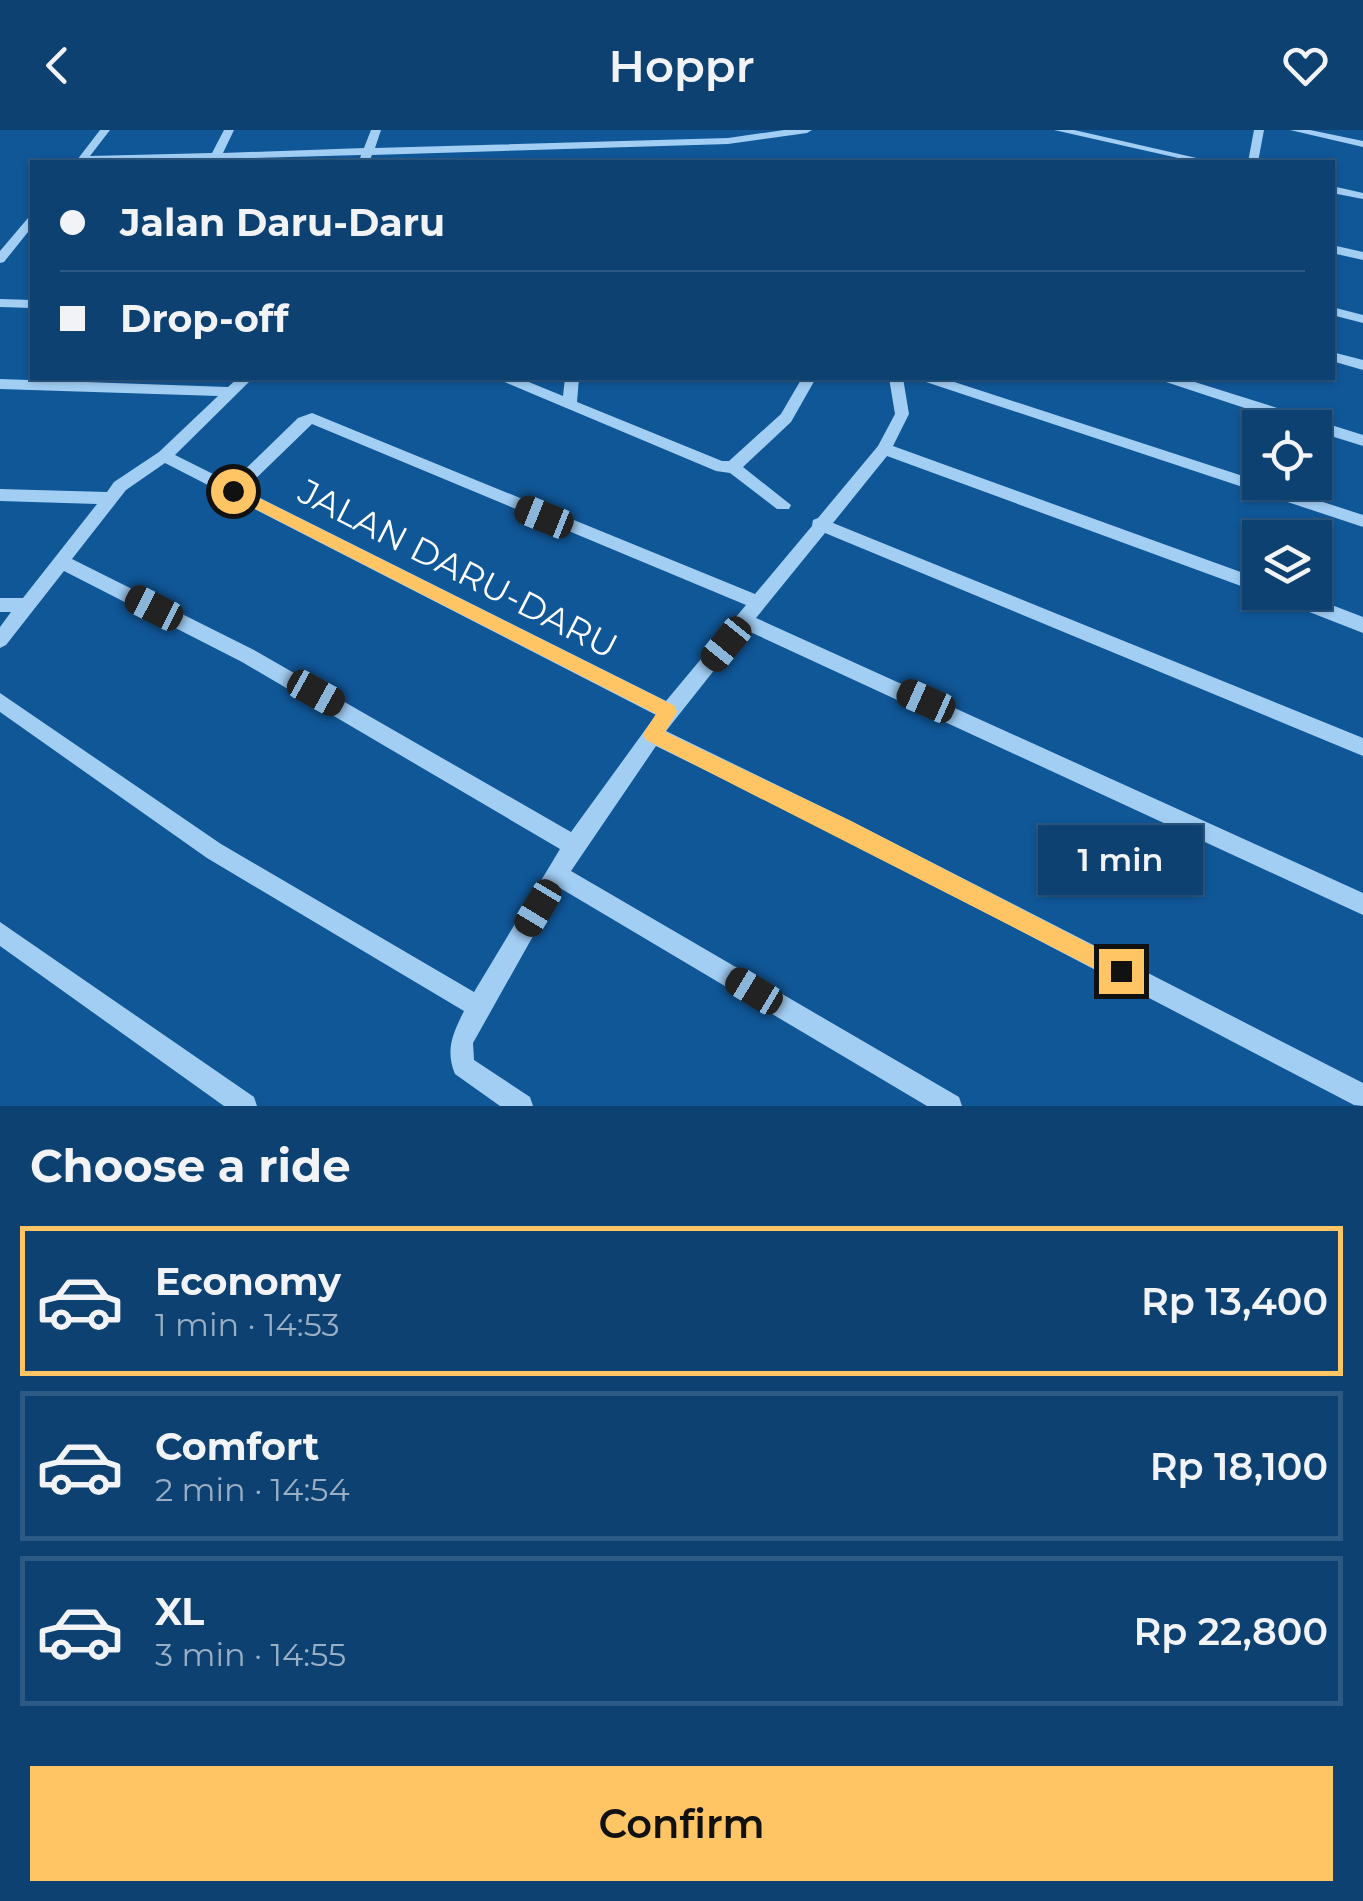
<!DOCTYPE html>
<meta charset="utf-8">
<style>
:root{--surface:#0c4172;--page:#154877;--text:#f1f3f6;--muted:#9aafc4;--line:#2c5a84;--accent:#ffc565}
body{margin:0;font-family:Montserrat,sans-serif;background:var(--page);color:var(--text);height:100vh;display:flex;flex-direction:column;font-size:38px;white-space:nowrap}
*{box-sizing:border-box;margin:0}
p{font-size:32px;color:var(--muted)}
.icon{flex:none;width:55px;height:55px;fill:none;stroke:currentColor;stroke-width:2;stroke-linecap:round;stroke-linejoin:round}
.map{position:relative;height:976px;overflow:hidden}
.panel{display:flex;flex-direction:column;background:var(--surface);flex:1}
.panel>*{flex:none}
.banner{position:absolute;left:30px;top:30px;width:1305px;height:220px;border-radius:0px;box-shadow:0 2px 8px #0004,0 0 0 2px var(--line);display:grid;align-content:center;height:220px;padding:0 30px;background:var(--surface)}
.controls{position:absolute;left:1242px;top:280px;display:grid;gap:20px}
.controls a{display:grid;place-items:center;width:90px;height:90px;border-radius:0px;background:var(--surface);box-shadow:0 2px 8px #0004,0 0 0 2px var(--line);font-size:50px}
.end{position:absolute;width:45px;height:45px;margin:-22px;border:12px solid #ffc565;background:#111;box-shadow:0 0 0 5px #111}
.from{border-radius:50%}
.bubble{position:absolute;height:70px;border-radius:0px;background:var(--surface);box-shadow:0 2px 8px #0004,0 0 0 2px var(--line);font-size:32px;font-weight:600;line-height:70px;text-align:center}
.car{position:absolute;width:30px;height:60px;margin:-30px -15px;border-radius:12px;box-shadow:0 0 8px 2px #0007;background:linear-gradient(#222 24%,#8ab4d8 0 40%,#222 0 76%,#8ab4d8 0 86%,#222 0)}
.banner b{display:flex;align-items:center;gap:35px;height:95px;font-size:38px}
.banner b+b{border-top:2px solid var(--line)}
.banner i{width:25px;height:25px;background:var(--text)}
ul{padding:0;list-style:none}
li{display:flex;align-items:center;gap:30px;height:150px;margin:0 20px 15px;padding:0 10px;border:5px solid var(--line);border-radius:0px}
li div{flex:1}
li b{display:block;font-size:38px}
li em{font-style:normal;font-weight:600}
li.selected{border-color:var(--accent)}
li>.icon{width:90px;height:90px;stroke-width:1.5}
h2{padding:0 30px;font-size:45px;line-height:120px}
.primary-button{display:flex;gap:20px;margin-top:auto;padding:20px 30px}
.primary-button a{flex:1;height:115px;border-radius:0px;background:var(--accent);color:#111;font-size:40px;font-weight:600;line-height:115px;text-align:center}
header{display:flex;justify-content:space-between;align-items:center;height:130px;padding:0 30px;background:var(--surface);font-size:45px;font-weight:600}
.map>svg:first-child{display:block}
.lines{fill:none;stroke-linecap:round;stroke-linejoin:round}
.minor{fill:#a2cef4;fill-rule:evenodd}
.route{fill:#ffc565}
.labels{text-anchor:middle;stroke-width:8;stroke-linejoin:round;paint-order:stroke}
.street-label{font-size:35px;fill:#fff;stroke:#105798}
</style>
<header><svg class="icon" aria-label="back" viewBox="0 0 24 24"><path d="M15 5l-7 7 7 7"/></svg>Hoppr<svg class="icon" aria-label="heart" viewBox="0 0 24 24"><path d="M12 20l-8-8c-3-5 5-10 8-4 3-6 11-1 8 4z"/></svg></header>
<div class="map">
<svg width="1363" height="976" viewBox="0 0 1363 976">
<rect width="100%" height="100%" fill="#105798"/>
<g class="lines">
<path class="minor" d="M100,0H110L90,26L212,23L224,0H234L223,23L364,18L371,0H381L375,18L728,8L784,0H812L807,3L728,14L372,25L369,32H359L361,25L220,29L218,32H208L209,30L78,32L77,30Z
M1054,0H1074L1214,32H1196Z
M1254,0H1264L1258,32H1248Z
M1290,0H1310L1363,11V17Z
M951,29H970L975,32H946Z
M1332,56L1363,63V69L1332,63Z
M32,86V97L4,132L0,133V121L28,88Z
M1332,115L1363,122V130L1332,123Z
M0,169L32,170V178L0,177Z
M1332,177L1363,185V193L1332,185Z
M1332,222L1363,230V240L1332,231Z
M238,248H253L175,325L231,353L298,288L312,283L755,464L812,396L813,390L818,388L878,316L895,284L889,248H903L909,284L893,316L1260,449V463L887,326L833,393L1363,608V626L825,403L756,488L1363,763V785L746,500L666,601L851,691L1363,953V976L1354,975L837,705L656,616L571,741L959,967L962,976H927L560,758L473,913L474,930L530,967L533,976H500L455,944C445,920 453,903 464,881L207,728L0,582V563L221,714L474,862L560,719L242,532L64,441L6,515L0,518V497L11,482H0V468H23L97,374L0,371V359L107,362L114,352L159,322L218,266L0,259V249L228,257ZM312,294L746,475L666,571L244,360ZM165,333L656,585L571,702L254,520L72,429L126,360Z
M500,248H519L563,266L565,248H579L577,272L722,331H729L781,284L802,248H816L791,292L743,337L791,375L789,379H777L730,343L716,341L502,251Z
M921,248H942L1363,385V397L923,251Z
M1161,248H1182L1363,305V316L1315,301V298H1305L1163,251Z
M1269,462H1298L1363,487V503L1271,467Z
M0,792L254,967L257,976H224L0,816Z"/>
</g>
<path class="route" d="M233,355L675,576L677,582L665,602L851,691L1128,834L1131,841L1128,848L1121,851L1113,848L646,610L643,604L656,584L228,365L226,361Z"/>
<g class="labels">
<g class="street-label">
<text transform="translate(458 439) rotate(27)" y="12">JALAN DARU-DARU</text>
</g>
</g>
</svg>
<div class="controls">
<a><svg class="icon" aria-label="locate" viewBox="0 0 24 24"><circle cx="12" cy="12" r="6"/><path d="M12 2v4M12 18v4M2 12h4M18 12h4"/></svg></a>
<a><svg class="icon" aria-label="layers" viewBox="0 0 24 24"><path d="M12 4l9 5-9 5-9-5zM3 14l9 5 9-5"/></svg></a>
</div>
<i class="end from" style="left:233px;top:361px"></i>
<i class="end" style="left:1121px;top:841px"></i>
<div class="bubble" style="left:1038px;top:695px;width:165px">1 min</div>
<i class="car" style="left:544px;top:387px;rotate:292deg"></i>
<i class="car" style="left:154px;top:478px;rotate:297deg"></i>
<i class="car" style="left:726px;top:514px;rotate:219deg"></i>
<i class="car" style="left:316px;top:563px;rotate:119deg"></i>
<i class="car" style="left:926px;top:571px;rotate:294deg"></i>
<i class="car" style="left:538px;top:778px;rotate:211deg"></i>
<i class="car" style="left:754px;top:861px;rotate:301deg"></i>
<div class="banner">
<b><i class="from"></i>Jalan Daru-Daru</b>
<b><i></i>Drop-off</b>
</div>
</div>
<section class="panel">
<h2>Choose a ride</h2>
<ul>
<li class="selected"><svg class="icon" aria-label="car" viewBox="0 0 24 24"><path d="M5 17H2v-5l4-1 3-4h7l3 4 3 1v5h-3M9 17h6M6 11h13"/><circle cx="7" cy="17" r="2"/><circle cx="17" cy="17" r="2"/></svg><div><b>Economy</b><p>1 min · 14:53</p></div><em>Rp 13,400</em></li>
<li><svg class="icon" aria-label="car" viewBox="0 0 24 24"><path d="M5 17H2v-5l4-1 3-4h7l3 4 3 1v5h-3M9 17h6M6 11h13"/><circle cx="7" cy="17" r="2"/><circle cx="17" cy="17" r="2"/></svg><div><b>Comfort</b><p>2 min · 14:54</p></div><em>Rp 18,100</em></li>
<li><svg class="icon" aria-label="car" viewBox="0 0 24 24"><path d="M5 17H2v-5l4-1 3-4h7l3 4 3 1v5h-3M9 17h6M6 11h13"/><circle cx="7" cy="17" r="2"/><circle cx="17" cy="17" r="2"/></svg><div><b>XL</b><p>3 min · 14:55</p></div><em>Rp 22,800</em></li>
</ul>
<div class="primary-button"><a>Confirm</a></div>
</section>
